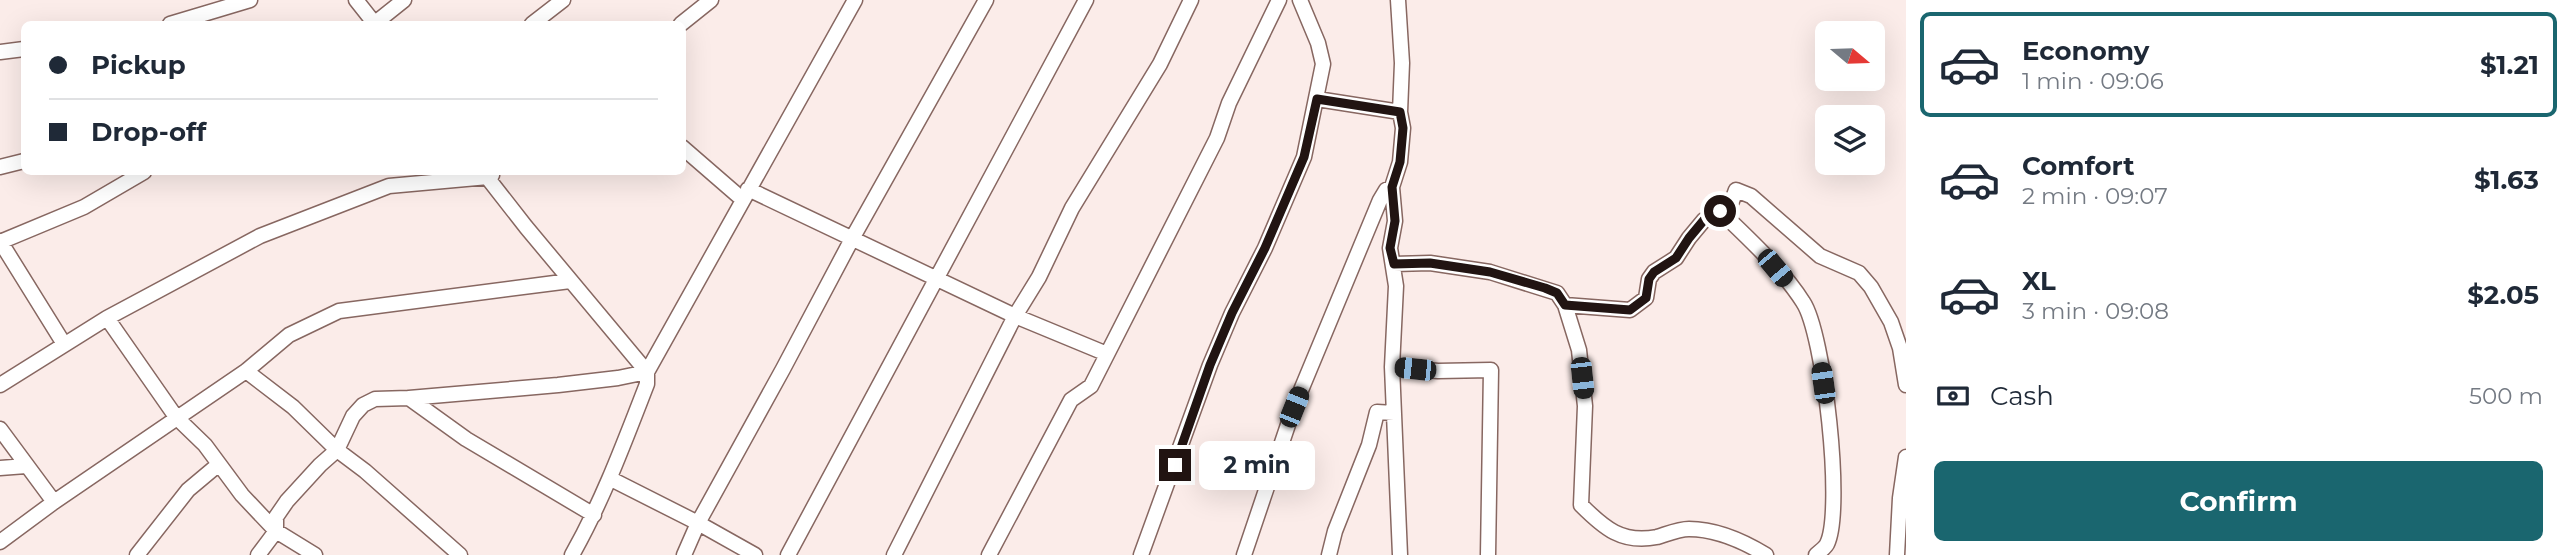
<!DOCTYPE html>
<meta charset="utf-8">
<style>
:root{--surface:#fff;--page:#f2f2f3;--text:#1f2937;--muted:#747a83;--line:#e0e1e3;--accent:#1a666f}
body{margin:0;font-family:Montserrat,sans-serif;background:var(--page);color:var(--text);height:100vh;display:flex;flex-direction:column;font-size:26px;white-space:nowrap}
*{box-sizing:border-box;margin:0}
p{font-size:23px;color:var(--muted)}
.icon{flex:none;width:38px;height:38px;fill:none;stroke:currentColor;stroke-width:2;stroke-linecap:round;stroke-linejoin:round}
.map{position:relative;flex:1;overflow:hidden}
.panel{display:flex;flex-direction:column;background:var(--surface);width:665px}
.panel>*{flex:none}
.top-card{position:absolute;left:21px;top:21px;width:665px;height:154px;border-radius:10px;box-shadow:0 7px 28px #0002;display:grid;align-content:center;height:154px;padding:0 28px;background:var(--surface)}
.needle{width:46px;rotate:109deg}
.fabs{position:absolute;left:1815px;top:21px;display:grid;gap:14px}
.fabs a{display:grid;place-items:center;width:70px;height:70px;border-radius:10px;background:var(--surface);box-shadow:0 7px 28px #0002;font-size:35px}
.end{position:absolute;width:32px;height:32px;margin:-16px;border:9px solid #211412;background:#fff;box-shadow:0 0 0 4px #fff}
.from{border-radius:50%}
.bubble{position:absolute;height:49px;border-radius:10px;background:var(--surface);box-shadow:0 7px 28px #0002;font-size:23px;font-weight:700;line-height:49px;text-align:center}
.car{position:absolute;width:21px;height:42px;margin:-21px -10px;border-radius:9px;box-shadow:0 0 5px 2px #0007;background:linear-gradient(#222 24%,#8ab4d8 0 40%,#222 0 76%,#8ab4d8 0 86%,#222 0)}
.top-card b{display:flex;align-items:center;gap:24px;height:66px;font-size:26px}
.top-card b+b{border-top:2px solid var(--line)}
.top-card i{width:18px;height:18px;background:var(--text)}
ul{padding:12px 0 0;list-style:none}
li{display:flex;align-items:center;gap:21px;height:105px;margin:0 14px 10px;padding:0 14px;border:4px solid transparent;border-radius:10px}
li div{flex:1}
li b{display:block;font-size:26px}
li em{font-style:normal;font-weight:700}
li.on{border-color:var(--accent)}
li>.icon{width:63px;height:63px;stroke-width:1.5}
.pay{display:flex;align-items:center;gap:18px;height:77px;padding:0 28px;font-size:26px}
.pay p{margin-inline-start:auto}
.cta{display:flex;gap:14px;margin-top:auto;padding:14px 28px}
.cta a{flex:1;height:80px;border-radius:10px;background:var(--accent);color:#fff;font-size:28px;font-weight:700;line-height:80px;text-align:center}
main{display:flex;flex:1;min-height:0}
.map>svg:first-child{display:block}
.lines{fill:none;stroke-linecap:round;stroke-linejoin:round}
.minor-casing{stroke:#876761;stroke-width:17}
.minor{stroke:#fff;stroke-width:14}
.route{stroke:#211412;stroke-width:9}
</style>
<main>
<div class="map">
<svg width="1906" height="555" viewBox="0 0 1906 555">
<rect width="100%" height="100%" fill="#fbece9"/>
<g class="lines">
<defs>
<path id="minor" d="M356,0L375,24
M1398,0L1402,63L1400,112L1403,128L1400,162L1392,187L1395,221L1390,248L1396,286L1392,367L1400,555
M170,24L250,0
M374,24L404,0
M532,24L563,0
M681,24L711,0
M0,52L24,49
M1317,99L1400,112
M682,147L742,199
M0,167L24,161
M748,189L1015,316L1107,354
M1720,211C1748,238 1782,269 1803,302C1824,333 1844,510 1827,544C1825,548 1819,552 1816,555
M0,241L64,344
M0,242L84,207L144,172
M1394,264L1430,263L1490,272L1557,293L1565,305L1579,350L1585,406L1581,505C1604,528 1622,544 1657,537C1667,534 1679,529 1689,529C1717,529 1743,541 1766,555
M1565,305L1630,310L1646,298L1649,279L1654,272L1676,258L1689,238L1704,220L1732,201L1736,190L1751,196L1820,256L1859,273L1871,287L1891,322L1900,348L1906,385
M107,318L176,417L205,445L242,495L276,531L315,555
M1392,367L1438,371L1491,370L1488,555
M246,371L293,407L337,450L365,471L460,555
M0,385L107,318L260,236L389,186L488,177L492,175
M409,398L466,439L594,515
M0,429L54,502
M0,468L26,466
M611,479L698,523L755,555
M0,542L54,502L246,371L289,335L339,311L570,281
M137,555L188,490L219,464
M258,555L276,531V517L287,501L320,465L337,450L353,416L363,405L375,399L409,398L558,385L618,378L647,372L526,227L483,172
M572,555C603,500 624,443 647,384V372L855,0
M684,555L698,523L783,369L853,237L986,0
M788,555L1086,0
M894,555L1015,316L1039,277L1072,208L1160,64L1191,0
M989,555L1071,400L1091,386L1217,138L1229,103L1279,0
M1141,555L1210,365L1232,313L1265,248L1304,157L1323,64L1318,43L1300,0
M1244,555L1294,407L1380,200L1386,190L1392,187
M1329,555L1335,531L1369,445L1377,412L1394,413
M1897,555L1900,498L1906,457"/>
</defs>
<use href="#minor" class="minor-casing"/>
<use href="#minor" class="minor"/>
</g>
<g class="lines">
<path class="route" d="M1175,465L1210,365L1232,313L1265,248L1304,157L1317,99L1400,112L1403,128L1400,162L1392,187L1395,221L1390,248L1394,264L1430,263L1490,272L1545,288L1557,293L1565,305L1630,310L1646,298L1649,279L1654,272L1676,258L1689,238L1704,220L1720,211"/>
</g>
</svg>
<div class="fabs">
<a><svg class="needle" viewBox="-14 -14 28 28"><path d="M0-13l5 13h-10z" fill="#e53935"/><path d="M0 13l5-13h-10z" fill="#747a83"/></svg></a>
<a><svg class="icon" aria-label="layers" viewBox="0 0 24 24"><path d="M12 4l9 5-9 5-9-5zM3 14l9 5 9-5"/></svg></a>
</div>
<i class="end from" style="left:1720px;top:211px"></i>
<i class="end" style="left:1175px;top:465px"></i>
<div class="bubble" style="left:1199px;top:441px;width:116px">2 min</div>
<i class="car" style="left:1775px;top:268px;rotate:140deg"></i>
<i class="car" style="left:1415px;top:369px;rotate:276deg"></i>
<i class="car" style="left:1582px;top:378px;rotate:174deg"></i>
<i class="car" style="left:1823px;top:383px;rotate:352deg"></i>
<i class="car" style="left:1294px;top:407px;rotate:22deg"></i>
<div class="top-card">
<b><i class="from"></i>Pickup</b>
<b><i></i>Drop-off</b>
</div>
</div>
<section class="panel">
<ul>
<li class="on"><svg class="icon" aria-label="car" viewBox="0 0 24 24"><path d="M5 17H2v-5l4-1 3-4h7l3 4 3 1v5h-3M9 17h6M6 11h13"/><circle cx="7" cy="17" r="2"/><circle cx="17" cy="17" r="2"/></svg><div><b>Economy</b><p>1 min · 09:06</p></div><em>$1.21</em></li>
<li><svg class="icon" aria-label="car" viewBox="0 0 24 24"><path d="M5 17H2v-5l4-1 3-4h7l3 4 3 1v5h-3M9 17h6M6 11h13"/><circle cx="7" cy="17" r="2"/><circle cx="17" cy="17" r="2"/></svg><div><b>Comfort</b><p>2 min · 09:07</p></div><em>$1.63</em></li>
<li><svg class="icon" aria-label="car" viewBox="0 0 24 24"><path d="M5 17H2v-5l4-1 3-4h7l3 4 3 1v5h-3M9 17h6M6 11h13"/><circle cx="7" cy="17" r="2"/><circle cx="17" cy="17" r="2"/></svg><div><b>XL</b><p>3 min · 09:08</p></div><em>$2.05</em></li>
</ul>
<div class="pay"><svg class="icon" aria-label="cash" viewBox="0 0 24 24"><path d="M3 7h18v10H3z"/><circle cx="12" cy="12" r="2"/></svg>Cash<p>500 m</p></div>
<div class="cta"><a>Confirm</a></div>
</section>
</main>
